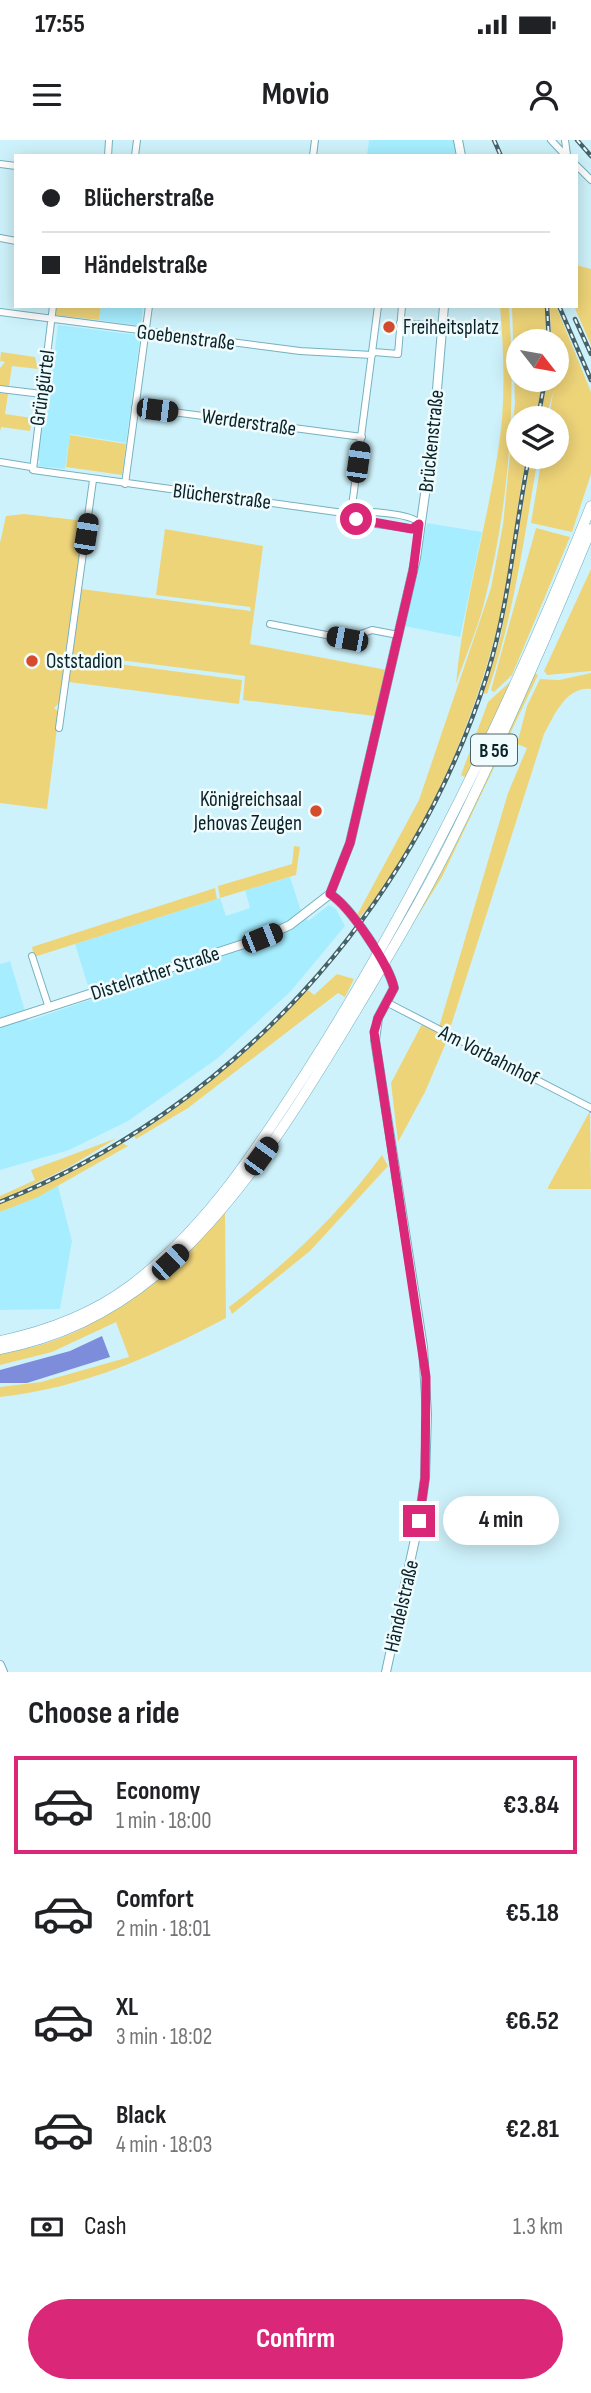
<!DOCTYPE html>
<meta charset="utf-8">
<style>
:root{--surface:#fff;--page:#f2f2f2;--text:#202124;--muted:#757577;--line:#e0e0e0;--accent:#db2777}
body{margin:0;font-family:"Sofia Sans Condensed",sans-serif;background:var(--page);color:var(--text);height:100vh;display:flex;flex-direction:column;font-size:26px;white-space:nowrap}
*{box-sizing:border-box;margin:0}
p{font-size:23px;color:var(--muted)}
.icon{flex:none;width:38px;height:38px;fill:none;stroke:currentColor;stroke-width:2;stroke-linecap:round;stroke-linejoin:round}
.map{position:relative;height:1532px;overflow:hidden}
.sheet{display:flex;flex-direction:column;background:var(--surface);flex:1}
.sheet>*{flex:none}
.top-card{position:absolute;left:14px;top:14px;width:564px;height:154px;border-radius:0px;box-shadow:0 4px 18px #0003;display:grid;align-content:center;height:154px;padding:0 28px;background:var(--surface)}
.needle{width:46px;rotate:121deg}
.tools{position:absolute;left:506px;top:189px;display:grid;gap:14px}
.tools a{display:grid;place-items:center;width:63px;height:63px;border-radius:50%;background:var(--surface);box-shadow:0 4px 18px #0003;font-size:35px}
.end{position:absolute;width:32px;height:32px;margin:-16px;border:9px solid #db2777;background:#fff;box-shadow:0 0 0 4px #fff}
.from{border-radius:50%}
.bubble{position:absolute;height:49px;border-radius:24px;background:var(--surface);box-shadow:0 4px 18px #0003;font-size:23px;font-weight:700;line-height:49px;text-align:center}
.car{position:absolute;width:21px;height:42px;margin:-21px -10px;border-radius:9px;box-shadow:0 0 5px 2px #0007;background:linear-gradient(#222 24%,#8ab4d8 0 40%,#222 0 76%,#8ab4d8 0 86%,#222 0)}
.top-card b{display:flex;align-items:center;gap:24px;height:66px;font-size:26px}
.top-card b+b{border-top:2px solid var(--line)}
.top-card i{width:18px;height:18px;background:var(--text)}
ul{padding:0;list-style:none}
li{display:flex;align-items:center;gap:21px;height:98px;margin:0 14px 10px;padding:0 14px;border:4px solid transparent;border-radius:0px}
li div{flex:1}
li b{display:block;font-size:26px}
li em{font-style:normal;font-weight:700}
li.current{border-color:var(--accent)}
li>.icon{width:63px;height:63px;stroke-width:1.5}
h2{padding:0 28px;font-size:32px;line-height:84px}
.pay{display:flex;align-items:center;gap:18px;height:77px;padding:0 28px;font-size:26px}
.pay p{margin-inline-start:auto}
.cta{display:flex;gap:14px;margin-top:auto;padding:14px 28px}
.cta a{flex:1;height:80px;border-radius:42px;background:var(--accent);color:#fff;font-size:28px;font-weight:700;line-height:80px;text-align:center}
.status{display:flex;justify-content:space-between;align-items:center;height:49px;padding:0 35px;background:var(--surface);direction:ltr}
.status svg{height:19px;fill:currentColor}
header{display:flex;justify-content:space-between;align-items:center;height:91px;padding:0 28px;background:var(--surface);font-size:32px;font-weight:700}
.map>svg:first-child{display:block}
.built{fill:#a6eeff}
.green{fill:#eed479}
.water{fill:#7d8ddb}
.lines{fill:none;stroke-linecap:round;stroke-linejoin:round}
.stream{stroke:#7d8ddb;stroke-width:2}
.minor-casing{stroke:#75b1bf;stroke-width:8}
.tertiary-casing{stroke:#75b1bf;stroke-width:10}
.primary-casing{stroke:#75b1bf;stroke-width:11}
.minor{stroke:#fff;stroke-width:6}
.tertiary{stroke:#fff;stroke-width:8}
.primary{stroke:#fff;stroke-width:10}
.rail-casing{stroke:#466269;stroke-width:4.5}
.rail{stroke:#effbfd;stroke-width:2;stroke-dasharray:5;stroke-linecap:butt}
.route{stroke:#db2777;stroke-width:9}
.poi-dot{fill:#d54b2c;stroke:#effbfd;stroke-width:2.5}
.labels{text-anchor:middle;stroke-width:5;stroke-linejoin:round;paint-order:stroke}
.shield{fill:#effbfd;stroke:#4e6368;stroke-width:2}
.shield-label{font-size:19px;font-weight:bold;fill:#092228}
.poi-label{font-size:21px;fill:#092228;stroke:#effbfd;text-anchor:start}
.street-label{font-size:21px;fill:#092228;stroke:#effbfd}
</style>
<div class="status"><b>17:55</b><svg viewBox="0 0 49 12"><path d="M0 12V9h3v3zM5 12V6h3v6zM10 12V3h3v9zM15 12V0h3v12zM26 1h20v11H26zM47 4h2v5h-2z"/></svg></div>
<header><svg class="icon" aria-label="menu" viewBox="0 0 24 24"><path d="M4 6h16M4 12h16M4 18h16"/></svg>Movio<svg class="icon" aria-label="person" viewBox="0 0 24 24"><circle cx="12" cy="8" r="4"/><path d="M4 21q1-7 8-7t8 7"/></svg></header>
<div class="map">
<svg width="591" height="1532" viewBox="0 0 591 1532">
<rect width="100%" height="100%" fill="#cef2fb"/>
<path class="built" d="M369,0H454L456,14L367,16Z
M101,166H143L141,186L99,180Z
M58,185L138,195L140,198L126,303L70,294L65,329L37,326L41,321L37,320L45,261H48Z
M427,383L482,392L460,497L404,486Z
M290,737L301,771L308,781L329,765L336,769L345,786L291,851L218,918L128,981L69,1010L0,1030V824L10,821L28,881L92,859L75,804L220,758L226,776L250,768L245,750Z
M58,1046L72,1101L60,1169L0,1170V1072Z"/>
<path class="green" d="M576,125L591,129V205L574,166Z
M55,166H101L99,180L54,175Z
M500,166H509V169C516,266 509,368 484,463C477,491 465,517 456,544C463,465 486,390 498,311C506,264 504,214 500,166Z
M512,166H545L547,201H518V240H543L536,278H518V317H527C517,358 515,401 507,443C489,545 429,701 360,777L357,775L419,660L491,448L503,385L515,263Z
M550,166H556L591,252V334L572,392L531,383L542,317H556V278H549L553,253L546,278H540L547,240H556V201H551Z
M1,212L35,217L38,229L12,226L9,246L0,245V228L5,222L0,221Z
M0,253L8,254L5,274L32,278L30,291L1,287L0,292Z
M70,295L126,304L122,335L66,327Z
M531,317H538C524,398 514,476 487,554L483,553L501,495Z
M24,374L85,381L66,509L63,514L65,523L60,562L54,568L59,572L47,669L0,663V403L6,376Z
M536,388L570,397L512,535L494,552L491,550Z
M165,389L263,406L250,504L387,530L375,576L243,560L245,536L72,514L70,512L81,449L251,471L250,467L156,455Z
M591,429V531L547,535L544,531Z
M72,518L242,540L239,564L69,542Z
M534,533L538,535L442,737L396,811Z
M591,533V549C566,546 554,576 544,594L449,892L439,887L508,653L527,608L517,604L527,566L540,539L559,540Z
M514,538L467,638L461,635L488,562Z
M294,706L300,707L296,735L220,758L218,746L292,724Z
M215,748L217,759L34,817L32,807Z
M337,834L354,839L345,857L338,853L188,968L136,999L134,996C199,955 256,906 307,849L314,855Z
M422,884L448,898L425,952L398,1002L391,943Z
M590,971L591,1049H548V1047Z
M117,998L69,1027L0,1061V1056L35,1040L31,1030Z
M122,1003L128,1006L38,1057L0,1072V1064L63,1036Z
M382,1015L388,1026L310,1111L232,1174L229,1167C289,1122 338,1075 382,1015Z
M225,1072L226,1178C154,1216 83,1248 0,1257V1247L41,1242L129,1217L116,1182L52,1212L0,1225V1214C104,1198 153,1140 225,1072Z"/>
<path class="water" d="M102,1196L110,1217L27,1243H0V1230L70,1211Z"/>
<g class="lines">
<path class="stream" d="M590,971L591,972"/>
<defs>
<path id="minor" d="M551,0L566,16
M565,0L567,15
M108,16L109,0
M135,16L137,0
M313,16L315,0
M0,24L16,26
M576,25L591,40
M0,98L16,101
M53,166L33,330L351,374C364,370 412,373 420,384L412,389L362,382L351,374
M0,172L300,211L372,215
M400,183L442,186
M374,212L398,214L402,166
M0,249L42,254
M135,267L362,297
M0,322L31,327
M125,344L149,166
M351,374L378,166
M270,484L347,499L372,490L398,495
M59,588L93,340
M32,816L49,868
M388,863L591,968"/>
<path id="tertiary" d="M458,0L461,16
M330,754C350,766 389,825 394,848L378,878L375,900L423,1207L427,1274L425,1338L419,1381L386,1532
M330,754L350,703L416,418L433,297L444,166
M0,883L262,798L290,785L330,754
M0,1525L3,1532"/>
<path id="primary" d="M0,1201C48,1191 91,1175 130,1146C207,1088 260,1005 311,925C423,748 513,561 591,366
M0,1209C59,1198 110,1173 156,1135C232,1071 289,981 340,897C377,835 415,773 448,708C500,604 547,496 591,389"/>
</defs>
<use href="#minor" class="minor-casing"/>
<use href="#tertiary" class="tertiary-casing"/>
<use href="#primary" class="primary-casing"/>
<use href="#minor" class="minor"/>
<use href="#tertiary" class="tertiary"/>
<use href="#primary" class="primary"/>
<defs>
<path id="rail" d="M494,0L501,16
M577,0L591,16
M547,166L549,201
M559,166L591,240
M575,179L591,214
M538,278L545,240
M0,1062C230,971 413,771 487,535C510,461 514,391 529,317"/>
</defs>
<use href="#rail" class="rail-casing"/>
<use href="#rail" class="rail"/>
</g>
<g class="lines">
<path class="route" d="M356,379L412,389L419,384L413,431L350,703L330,754C350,766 389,825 394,848L378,878L374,892L426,1237L425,1338L419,1381"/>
</g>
<g class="poi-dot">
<circle cx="389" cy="187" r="7"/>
<circle cx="32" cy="521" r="7"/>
<circle cx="316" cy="671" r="7"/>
</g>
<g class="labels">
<rect class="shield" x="471" y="594.5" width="46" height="31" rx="5"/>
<g class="shield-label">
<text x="494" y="617">B 56</text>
</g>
<g class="poi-label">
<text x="403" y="194">Freiheitsplatz</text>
<text x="46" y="528">Oststadion</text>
<text x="302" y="666" text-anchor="end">Königreichsaal<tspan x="302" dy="24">Jehovas Zeugen</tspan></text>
</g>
<g class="street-label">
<text transform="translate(186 197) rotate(7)" y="7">Goebenstraße</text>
<text transform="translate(42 248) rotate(-82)" y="7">Grüngürtel</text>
<text transform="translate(249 282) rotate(8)" y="7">Werderstraße</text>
<text transform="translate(431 301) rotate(-84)" y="7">Brückenstraße</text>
<text transform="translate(222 356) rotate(7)" y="7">Blücherstraße</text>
<text transform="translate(155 833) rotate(-18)" y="7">Distelrather Straße</text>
<text transform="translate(489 915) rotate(27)" y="7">Am Vorbahnhof</text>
<text transform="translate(401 1466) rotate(-77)" y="7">Händelstraße</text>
</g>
</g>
</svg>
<div class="tools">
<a><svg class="needle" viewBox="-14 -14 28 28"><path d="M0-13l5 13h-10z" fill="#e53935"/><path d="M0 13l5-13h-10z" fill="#757577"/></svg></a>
<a><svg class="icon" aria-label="layers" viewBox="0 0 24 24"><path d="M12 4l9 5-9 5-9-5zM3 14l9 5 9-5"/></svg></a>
</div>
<i class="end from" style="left:356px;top:379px"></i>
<i class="end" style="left:419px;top:1381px"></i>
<div class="bubble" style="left:443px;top:1356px;width:116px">4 min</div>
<i class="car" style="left:157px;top:270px;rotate:97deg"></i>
<i class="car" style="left:358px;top:322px;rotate:8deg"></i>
<i class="car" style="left:86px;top:394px;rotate:9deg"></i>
<i class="car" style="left:347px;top:499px;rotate:281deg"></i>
<i class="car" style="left:262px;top:798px;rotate:68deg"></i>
<i class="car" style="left:261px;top:1016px;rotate:36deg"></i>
<i class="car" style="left:170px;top:1122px;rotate:47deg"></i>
<div class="top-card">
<b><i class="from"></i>Blücherstraße</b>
<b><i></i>Händelstraße</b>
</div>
</div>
<section class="sheet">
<h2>Choose a ride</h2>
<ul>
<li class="current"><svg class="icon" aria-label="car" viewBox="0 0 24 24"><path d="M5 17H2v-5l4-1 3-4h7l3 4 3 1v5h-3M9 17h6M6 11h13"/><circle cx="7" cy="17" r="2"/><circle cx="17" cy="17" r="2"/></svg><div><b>Economy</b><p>1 min · 18:00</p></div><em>€3.84</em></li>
<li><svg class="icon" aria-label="car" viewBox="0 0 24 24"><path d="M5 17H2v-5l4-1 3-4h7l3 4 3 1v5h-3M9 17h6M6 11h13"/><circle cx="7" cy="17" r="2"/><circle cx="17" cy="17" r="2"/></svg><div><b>Comfort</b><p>2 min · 18:01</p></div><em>€5.18</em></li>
<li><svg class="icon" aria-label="car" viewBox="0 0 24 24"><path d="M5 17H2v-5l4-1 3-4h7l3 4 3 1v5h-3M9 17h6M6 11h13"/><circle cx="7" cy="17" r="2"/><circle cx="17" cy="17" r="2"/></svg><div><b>XL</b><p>3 min · 18:02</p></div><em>€6.52</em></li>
<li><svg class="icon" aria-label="car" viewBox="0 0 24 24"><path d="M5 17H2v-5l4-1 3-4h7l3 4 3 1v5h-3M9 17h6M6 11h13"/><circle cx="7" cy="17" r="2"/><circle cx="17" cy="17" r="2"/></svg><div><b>Black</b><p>4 min · 18:03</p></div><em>€2.81</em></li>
</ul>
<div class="pay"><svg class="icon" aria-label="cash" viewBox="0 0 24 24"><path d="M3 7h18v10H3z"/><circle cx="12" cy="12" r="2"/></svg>Cash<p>1.3 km</p></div>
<div class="cta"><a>Confirm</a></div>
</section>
